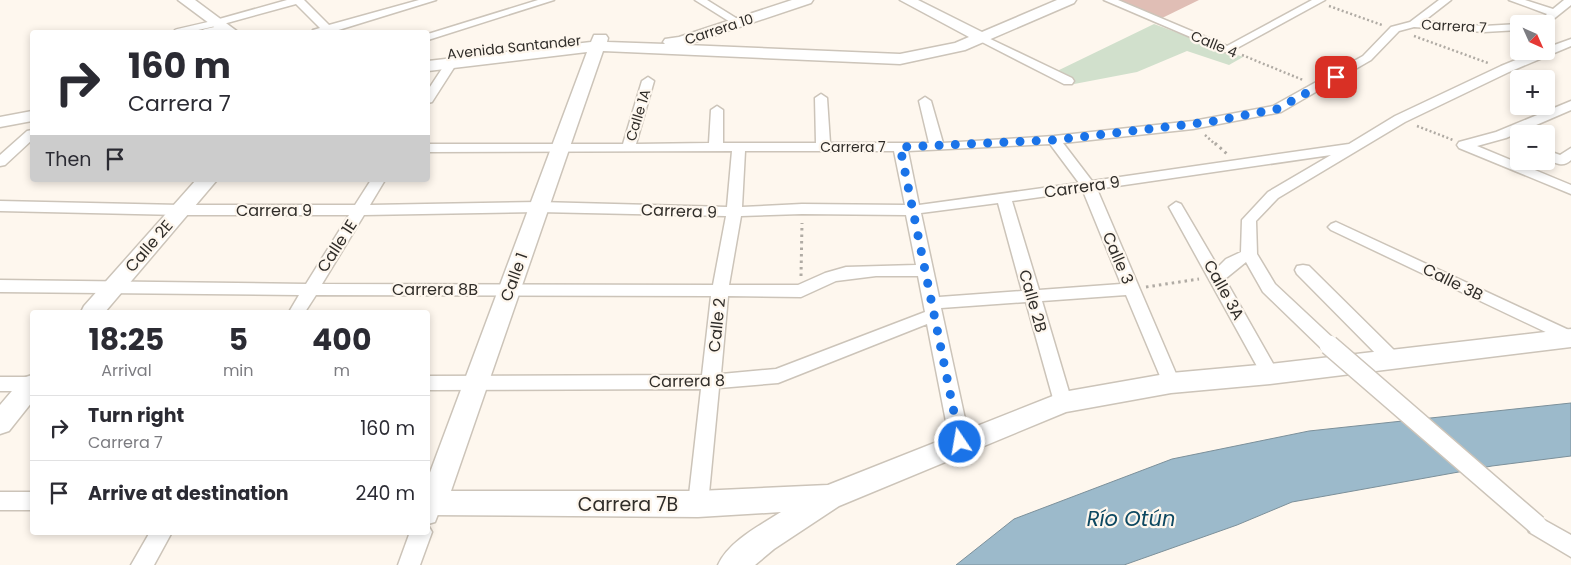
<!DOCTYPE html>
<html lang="en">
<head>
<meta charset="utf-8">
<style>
  :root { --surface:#fff; --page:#f7f7f7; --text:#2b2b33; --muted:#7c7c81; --line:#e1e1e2 }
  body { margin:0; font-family:Poppins,sans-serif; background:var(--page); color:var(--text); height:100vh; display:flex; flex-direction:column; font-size:19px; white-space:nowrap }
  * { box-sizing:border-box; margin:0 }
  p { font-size:16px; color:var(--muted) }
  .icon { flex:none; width:28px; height:28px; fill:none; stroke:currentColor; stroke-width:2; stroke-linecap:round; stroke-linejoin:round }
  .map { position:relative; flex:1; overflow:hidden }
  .sheet { position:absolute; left:30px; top:310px; width:400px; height:225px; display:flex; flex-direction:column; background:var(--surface); border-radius:5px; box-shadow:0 2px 8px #0003 }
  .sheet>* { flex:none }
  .banner { position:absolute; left:30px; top:30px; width:400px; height:152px; border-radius:5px; box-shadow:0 2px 8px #0003; background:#fff; color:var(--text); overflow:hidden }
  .needle { width:32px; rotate:135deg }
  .controls { position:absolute; left:1510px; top:15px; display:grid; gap:10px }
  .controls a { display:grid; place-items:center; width:45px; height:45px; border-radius:5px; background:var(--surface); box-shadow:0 2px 8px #0003; font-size:25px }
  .pin { position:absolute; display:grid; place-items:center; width:42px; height:42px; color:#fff; margin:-21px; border-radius:10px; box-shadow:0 2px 8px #0006 }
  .me { position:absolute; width:55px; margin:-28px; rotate:348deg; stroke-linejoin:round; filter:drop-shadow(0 0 4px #0008) }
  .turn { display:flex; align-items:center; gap:18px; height:105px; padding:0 15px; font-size:22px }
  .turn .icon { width:65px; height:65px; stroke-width:2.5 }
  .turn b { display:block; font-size:35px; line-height:42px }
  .then { display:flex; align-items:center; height:48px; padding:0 15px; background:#0003; gap:10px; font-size:19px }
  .eta { display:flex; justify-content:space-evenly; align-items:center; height:85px; text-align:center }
  .eta b { font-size:30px; font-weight:700; line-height:35px }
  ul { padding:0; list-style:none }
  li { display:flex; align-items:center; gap:15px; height:65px; padding:0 15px; border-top:1px solid var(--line) }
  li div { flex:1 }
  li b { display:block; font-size:19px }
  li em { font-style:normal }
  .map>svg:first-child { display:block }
  .green { fill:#d1e0cc }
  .water { fill:#9cbacb; stroke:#7c909a }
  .building { fill:#e0beb5 }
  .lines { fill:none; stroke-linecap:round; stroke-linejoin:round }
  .lane-casing { stroke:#ccc4b9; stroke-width:8 }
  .street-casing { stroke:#ccc4b9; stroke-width:3 }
  .secondary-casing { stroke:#ccc4b9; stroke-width:3 }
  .path-far1 { stroke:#b0aba4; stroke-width:2.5; stroke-dasharray:2 2.5; stroke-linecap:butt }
  .path { stroke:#b0aba4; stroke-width:3; stroke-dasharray:2.5 4; stroke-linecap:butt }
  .lane { stroke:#fff; stroke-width:5.5 }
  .street { fill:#fff; fill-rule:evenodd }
  .secondary { fill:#fff; fill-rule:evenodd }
  .street-bridge-casing { stroke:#ccc4b9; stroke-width:22; stroke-linecap:butt }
  .street-bridge { stroke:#fff; stroke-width:19 }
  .route { stroke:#1a73e8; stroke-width:9; stroke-dasharray:0 16.2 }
  .labels { text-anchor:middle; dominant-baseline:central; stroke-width:4.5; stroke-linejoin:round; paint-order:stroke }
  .far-street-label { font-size:14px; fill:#302d29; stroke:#fef7ee }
  .street-label { font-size:16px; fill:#302d29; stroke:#fef7ee }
  .near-street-label { font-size:19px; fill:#302d29; stroke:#fef7ee }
  .near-water-label { font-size:21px; font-style:italic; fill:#0d4861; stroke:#fef7ee }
</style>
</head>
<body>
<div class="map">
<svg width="1571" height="565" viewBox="0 0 1571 565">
  <rect width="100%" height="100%" fill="#fef7ee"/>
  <path class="green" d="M1154 24 1243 57 1229 65 1187 51 1137 72 1069 85 1055 72Z"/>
  <path class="water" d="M1571 403V456L1492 466 1292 502 1237 525 1124 565H956L1014 519 1172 459 1309 431Z"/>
  <path class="building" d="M1114 0H1199L1158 20Z"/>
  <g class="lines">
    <g class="lane-casing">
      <path id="lane" d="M177 32 216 23
        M205 32 223 28"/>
    </g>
    <g class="street-casing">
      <path id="street" d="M287 0H304L329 25 419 0H436L332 32H312L313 30 320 28 296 4 216 26 211 23 212 21Z
        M538 0H554L428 40V34Z
        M695 0H707L744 23 743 25H735Z
        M1104 0H1118L1227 46 1312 0H1325L1228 53Z
        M1439 0H1451L1424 21 1484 26 1519 24V30L1484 32 1414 27 1399 31 1371 60 1281 112 1193 129 1063 143 1092 181 1349 144 1395 116 1501 66 1538 51H1546V48L1571 39V46L1509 72 1405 122 1278 198 1256 221 1257 254 1275 284 1335 340 1338 345 1335 350 1329 351 1323 350 1263 292 1246 262 1225 279 1279 374 1276 379 1270 381 1264 379 1169 207 1176 202 1181 204 1218 267 1226 259 1241 252 1242 220 1268 192 1331 155 1097 189 1180 383 1177 388 1171 390 1165 388 1126 295 1042 301 1072 402 1070 407 1063 409 1056 407 1054 402 1026 302 941 308 970 442 967 448 960 450 953 448 950 442 927 324 778 383 719 388 708 504 705 510 698 513 691 510 688 504 701 389 428 390V376L702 375 711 296 316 295 305 312H289L299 295 0 292V280L306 284 349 215H180L0 211V201L180 205H355L371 180H385L370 205 539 202 727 207 732 151 428 152V144H623L642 81 648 77 654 81 636 144 709 143 711 110 717 106 723 110V143H816L815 98 821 94 827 98 830 143H929L919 101 925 97 931 101 943 143 1054 136 1193 121 1273 106 1363 56 1391 27 1410 22ZM1050 144 1079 183 919 205 908 151ZM745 151H894L905 205 802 204 742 207ZM1083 191 1121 284 1039 290 1012 201ZM998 203 1022 291 939 297 921 213ZM539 212 726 216 713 285 322 284 364 215ZM802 214 906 215 916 265 846 267 825 273 798 285H729L741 216ZM876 276H918L925 312 776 369 721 374 728 296 801 297 836 281Z
        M1509 0H1525L1553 9 1564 0H1571V5L1546 25 1536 24 1547 14Z
        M982 35 1072 78 1074 81 1072 84H1064L978 40 976 38Z
        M451 59 457 63 432 102 428 103V90L447 61Z
        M1571 101V110L1506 138 1477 146 1571 185V194L1459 148 1457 145 1459 142 1496 132Z
        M32 130V140L5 165 0 166V155L27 131Z
        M1571 148V160C1563 168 1556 163 1546 159V150L1560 155Z
        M1336 222 1571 331V344L1331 230 1328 227 1331 224Z
        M1303 265 1309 266 1398 354 1401 359 1398 364 1392 366 1386 364 1297 274 1295 270 1297 266Z
        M0 377H32V391H0Z
        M0 492H32V510H0Z
        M428 495 439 498 442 504 435 522 428 524Z
        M1537 516 1571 535V557L1529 532 1526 525 1529 518Z
        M428 525 432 532 420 565H398L410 532H428Z
        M150 532H172L154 565H131Z"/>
    </g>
    <g class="secondary-casing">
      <path id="secondary" d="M178 0H195L238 32H221Z
        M792 0H813L811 3 686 45 900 54 955 43 969 37 900 0H918L982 32 1057 0H1076L1074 3 965 50 900 64 603 51 451 491H698L828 485 1063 392 1171 373 1270 364 1571 329V347L1270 384 1171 393 1066 412 839 506 774 549 755 565H718C729 541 759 526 781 512L698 517 428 515V478L587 52 428 71V61L591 42 594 35H606L608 38 607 42 665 44 663 42 665 39 679 37Z
        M32 111V121L0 127V117Z
        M196 180H217L105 312H81L84 306Z
        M32 375V402L9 431 0 434V405L23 378Z"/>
    </g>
    <path class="path-far1" d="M1329 6 1382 25
      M1414 36 1488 63
      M1242 55 1303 80
      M1417 126 1453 140
      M1205 135 1216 145"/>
    <path class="path" d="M1215 143 1227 154
      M801 276 802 223
      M1146 287 1199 279"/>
    <use href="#lane" class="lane"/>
    <use href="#street" class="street"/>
    <use href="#secondary" class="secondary"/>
    <g class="street-bridge-casing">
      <path id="street-bridge" d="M1329 345 1537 525"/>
    </g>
    <use href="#street-bridge" class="street-bridge"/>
  </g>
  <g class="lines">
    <path class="route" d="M960 442 900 147 1054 140 1209 122 1277 109 1336 77"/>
  </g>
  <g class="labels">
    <g class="far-street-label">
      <text transform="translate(1454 26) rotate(3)">Carrera 7</text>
      <text transform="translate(719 29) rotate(-18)">Carrera 10</text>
      <text transform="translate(1214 44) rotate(22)">Calle 4</text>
      <text transform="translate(514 47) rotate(-6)">Avenida Santander</text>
      <text transform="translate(638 115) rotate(-73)">Calle 1A</text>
      <text x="853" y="147">Carrera 7</text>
    </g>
    <g class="street-label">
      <text transform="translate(1082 187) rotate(-8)">Carrera 9</text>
      <text x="274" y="210">Carrera 9</text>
      <text transform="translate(679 211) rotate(2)">Carrera 9</text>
      <text transform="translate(149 246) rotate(-49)">Calle 2E</text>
      <text transform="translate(337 246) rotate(-57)">Calle 1E</text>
      <text transform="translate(1118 258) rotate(67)">Calle 3</text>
      <text transform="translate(514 277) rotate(-70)">Calle 1</text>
      <text transform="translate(1453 282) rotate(26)">Calle 3B</text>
      <text x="435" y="289">Carrera 8B</text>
      <text transform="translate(1224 290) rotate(61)">Calle 3A</text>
      <text transform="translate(1033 301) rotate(74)">Calle 2B</text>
      <text transform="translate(717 325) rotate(-84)">Calle 2</text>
      <text transform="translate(687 381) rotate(-1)">Carrera 8</text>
    </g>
    <g class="near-street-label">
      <text x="628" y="504">Carrera 7B</text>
    </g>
    <g class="near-water-label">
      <text x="1131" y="518">Río Otún</text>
    </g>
  </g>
</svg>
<div class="controls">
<a><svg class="needle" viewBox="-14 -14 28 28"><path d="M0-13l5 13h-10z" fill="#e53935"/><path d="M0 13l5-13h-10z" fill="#7c7c81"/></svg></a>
<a>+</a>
<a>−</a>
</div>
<div class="pin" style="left:1336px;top:77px;background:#d93025"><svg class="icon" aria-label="arrive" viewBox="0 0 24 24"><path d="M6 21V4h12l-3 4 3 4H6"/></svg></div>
<svg class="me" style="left:960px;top:442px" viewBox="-20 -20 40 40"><circle r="17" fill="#1a73e8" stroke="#fff" stroke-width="3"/><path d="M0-11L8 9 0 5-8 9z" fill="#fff"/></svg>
<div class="banner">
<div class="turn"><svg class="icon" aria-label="right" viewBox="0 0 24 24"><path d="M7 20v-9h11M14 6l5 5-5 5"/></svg><div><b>160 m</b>Carrera 7</div></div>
<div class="then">Then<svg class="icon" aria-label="arrive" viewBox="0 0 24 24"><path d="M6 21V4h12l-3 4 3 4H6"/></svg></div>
</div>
<section class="sheet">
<div class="eta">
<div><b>18:25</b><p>Arrival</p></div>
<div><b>5</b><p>min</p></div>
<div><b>400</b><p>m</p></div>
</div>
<ul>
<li><svg class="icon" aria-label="right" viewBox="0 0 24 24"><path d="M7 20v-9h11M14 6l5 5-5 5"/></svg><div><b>Turn right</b><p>Carrera 7</p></div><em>160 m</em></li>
<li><svg class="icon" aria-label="arrive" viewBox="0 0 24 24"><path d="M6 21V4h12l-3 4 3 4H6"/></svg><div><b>Arrive at destination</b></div><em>240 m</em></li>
</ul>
</section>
</div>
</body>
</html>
